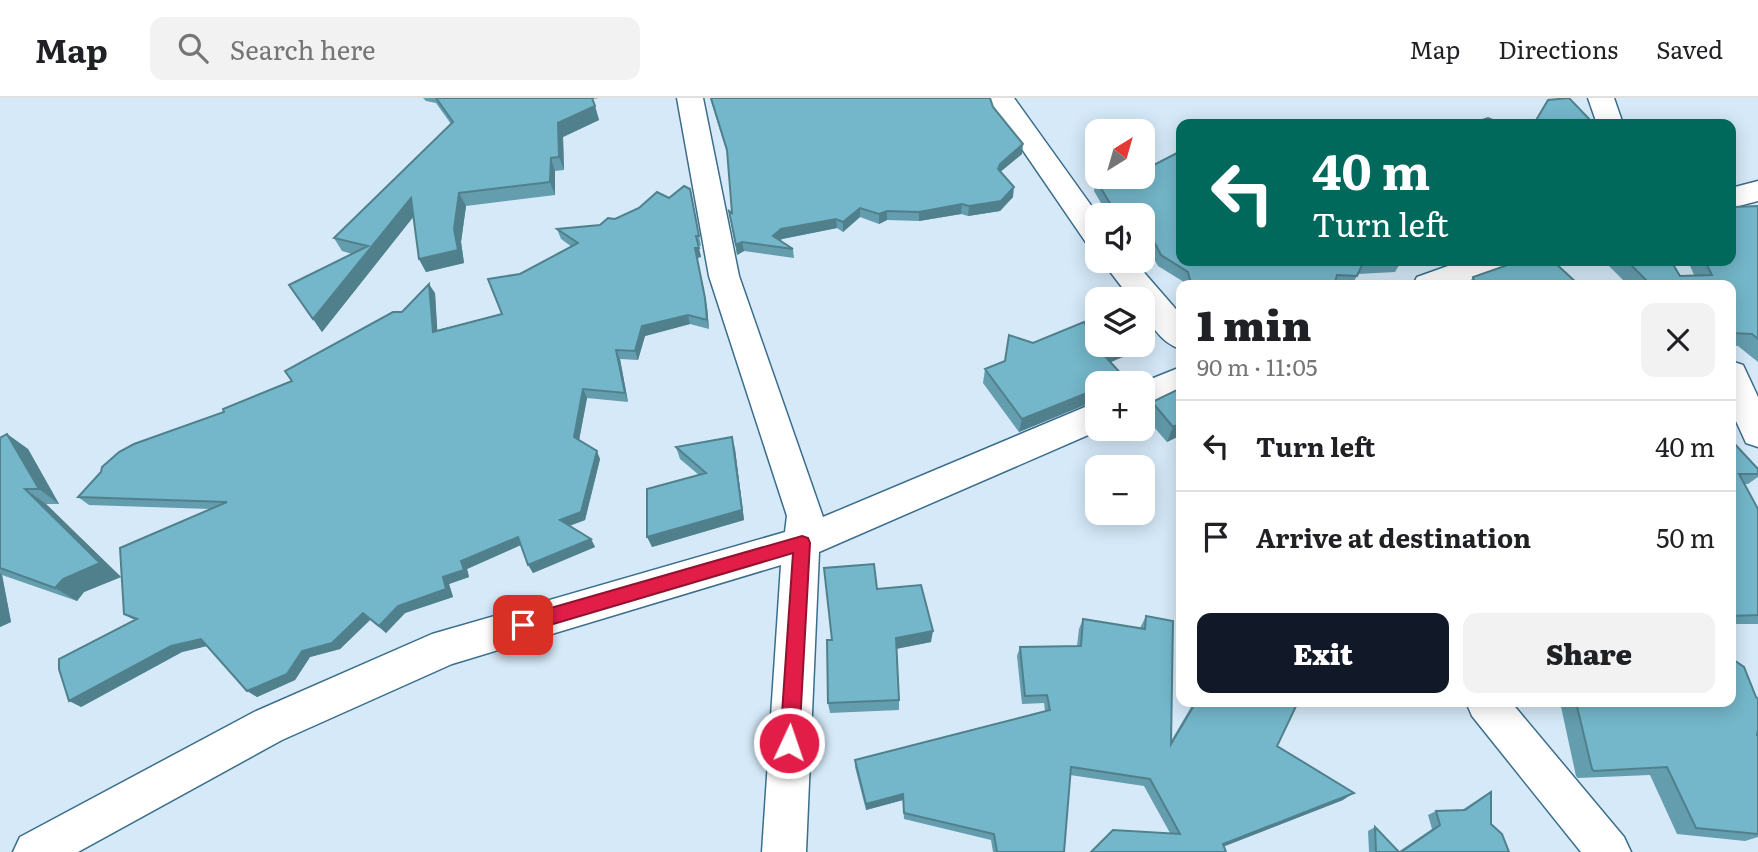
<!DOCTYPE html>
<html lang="en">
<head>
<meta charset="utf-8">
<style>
  :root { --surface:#fff; --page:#f2f2f2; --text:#202124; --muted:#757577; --line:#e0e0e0; --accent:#111827 }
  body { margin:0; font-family:Literata,serif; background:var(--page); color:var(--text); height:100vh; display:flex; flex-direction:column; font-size:26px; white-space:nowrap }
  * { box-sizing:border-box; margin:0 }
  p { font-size:23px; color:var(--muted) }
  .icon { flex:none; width:38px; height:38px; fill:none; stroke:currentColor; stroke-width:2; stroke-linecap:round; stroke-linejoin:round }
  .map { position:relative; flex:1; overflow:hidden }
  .sheet { position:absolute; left:1176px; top:182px; width:560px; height:427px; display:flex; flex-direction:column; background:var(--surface); border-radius:14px; box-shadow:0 4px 18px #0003 }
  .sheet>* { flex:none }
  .banner { position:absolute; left:1176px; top:21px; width:560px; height:147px; border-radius:14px; box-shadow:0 4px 18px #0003; background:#00695c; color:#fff; overflow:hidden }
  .needle { width:46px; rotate:37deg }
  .controls { position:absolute; left:1085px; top:21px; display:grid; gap:14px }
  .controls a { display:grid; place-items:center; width:70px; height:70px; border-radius:14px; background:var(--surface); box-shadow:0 4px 18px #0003; font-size:35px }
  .pin { position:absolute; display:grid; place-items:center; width:60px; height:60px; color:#fff; margin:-30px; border-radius:14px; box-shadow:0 4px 10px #0006 }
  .me { position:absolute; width:77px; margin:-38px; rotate:3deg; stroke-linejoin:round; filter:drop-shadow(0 0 5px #0008) }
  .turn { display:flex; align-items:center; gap:24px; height:147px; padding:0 21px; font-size:32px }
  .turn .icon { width:91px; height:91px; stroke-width:2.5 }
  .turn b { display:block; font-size:49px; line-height:60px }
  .round { display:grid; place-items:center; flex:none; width:74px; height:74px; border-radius:14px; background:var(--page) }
  .overview { display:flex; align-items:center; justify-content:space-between; height:119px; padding:0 21px }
  h1 { font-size:42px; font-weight:800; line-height:52px }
  .button { display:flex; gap:14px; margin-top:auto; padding:14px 21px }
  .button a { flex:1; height:80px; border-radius:14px; background:var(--accent); color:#fff; font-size:28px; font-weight:800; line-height:80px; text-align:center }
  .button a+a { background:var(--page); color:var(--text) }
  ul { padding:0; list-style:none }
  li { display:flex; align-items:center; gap:21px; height:91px; padding:0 21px; border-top:2px solid var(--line) }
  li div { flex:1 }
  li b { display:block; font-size:26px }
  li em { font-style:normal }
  header { display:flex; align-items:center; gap:42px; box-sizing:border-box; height:98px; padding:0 35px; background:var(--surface); border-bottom:2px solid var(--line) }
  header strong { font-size:33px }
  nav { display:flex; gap:38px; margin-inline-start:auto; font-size:24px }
  .search { width:490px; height:63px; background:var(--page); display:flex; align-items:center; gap:18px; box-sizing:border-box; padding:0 24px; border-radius:14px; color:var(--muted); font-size:26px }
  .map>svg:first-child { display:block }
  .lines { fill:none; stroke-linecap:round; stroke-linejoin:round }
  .minor-casing { stroke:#3b6d8c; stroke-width:3 }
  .minor { fill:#fff; fill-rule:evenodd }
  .wall { fill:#649dae }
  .shaded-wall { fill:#51808d }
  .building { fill:#74b7ca; stroke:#51808d; stroke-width:2 }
  .route { fill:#e11d48; stroke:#92132f; stroke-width:2 }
</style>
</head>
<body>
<header>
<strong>Map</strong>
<div class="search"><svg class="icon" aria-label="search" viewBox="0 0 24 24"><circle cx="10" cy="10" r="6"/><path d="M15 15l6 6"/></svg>Search here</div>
<nav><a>Map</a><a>Directions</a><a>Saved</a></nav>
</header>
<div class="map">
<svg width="1758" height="754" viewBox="0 0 1758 754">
  <rect width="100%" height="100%" fill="#d5e9f8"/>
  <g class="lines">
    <g class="minor-casing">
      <path id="minor" d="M677 0H703L739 178 823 419 1097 304V331H1102L819 454 806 754H762L781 467 452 566 282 642 78 754H13L20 739 254 614 432 536 785 434 787 418 709 178Z
        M987 0H1014L1098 117 1097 149 1087 146Z
        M1588 0H1614L1623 26H1597Z
        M1758 83V103L1731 110V90Z
        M1102 163H1134L1181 217V251C1162 246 1143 221 1143 201H1131Z
        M1462 163H1509L1505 171 1460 187H1413L1417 179Z
        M1731 263 1743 267 1758 299V349L1746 345 1731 312Z
        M1181 269V296L1143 312 1141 285Z
        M1466 604H1511L1624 739 1631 754H1581L1472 618Z"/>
    </g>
    <use href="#minor" class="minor"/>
  </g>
  <path class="wall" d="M423 0H599L593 1 599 22 563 39 564 72 555 73V97L466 108 461 144 464 165 426 174 419 161 413 119 322 234 313 221 352 156 342 153 334 140 451 26 436 5 426 3Z
    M710 0H990L993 9 1022 56 1000 74 1013 99 1000 113 968 118 961 116 919 123 887 122 879 126 860 119 843 134 837 130 782 141 780 142 793 151 794 160 744 153 737 157 729 113 732 115 728 58Z
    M1096 82 1401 164 1395 174 1358 176 1352 187H1185L1184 184 1158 168 1144 143 1143 142V117H1108L1094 93Z
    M690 91 701 148 698 147 701 159 697 160 707 209 709 231 690 226 645 238 638 262 620 261 628 304 587 300 579 342 600 361 585 422 570 428 591 441 595 449 533 475 521 447 467 471 469 479 449 486 453 499 405 515 386 535 370 522 340 551 310 559 295 582 257 599 207 548 182 554 81 609 134 522 124 516 210 411 89 407 78 399 224 314 292 283 402 214 435 195 437 232 502 216 520 176 572 149 561 141 557 131 600 127Z
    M1758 108V264L1738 248 1731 247V187H1628L1604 163H1671L1680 178 1694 177 1688 163H1731Z
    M1473 179 1579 187H1468Z
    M1087 228 1151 236 1146 249 1111 264 1125 280 1123 285H1097V302L1019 334 983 285 985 271 1005 263 1033 245Z
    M1181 290V337L1167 344 1146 320 1152 304Z
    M7 336 28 351 59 406H46L121 479 84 494 77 503 2 477 11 524 0 529V340Z
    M1731 342 1758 371V379L1748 386H1744L1758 411V526H1731Z
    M676 349 735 351 744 422 652 449 699 377 680 361Z
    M877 491 931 544 896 551 899 602V612L830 615 828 605 832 542Z
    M1146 518 1171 643 1194 604H1298L1277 648 1343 702 1224 748 1170 735 1144 688 1070 677 1064 754H993L991 742 904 721 903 702 866 712 855 669V662L1045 613 1044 605 1022 606 1017 558 1020 549 1077 548 1079 531 1083 521 1140 530Z
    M1560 604H1731L1757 637H1758V739L1745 743 1677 736 1650 677 1578 680 1576 678Z
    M1491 694V726L1509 754H1369L1368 733 1375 729 1398 754 1432 731 1428 717 1436 713 1462 712 1482 699Z"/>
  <path class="shaded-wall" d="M595 8 599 22 563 39 564 72 559 59 558 25Z
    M1023 46 1022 56 999 75 998 71 1000 66Z
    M551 60 555 73V97L550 84Z
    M1014 89 1013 99 1000 113 968 118 969 108Z
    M459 95 466 108 461 144 464 165 426 174 419 161 454 131Z
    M411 100 418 113 322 234 313 221Z
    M962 106 961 116 919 123V114Z
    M860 110V119L843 134V124Z
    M887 113V122L879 126V116Z
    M836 121 837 130 782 141 774 147 773 138 781 131Z
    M742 144 744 153 737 157 736 147Z
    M695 150H699L701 159 697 160Z
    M429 186 435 195 438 243 433 234Z
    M705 200 707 209 709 231 707 222Z
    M688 217 690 226 645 238 638 262 635 253 642 228Z
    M1151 236 1146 249 1099 269 1103 256 1124 247H1143V239Z
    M616 252 620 261 628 304 625 295Z
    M1125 280 1123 285H1112Z
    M583 291 587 300 578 348 574 339Z
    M1097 291V302L1019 334 1022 321Z
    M1181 325V337L1167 344 1173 329Z
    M7 336 28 351 59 406 39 391Z
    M732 339 735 351 744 422 652 449 647 439 742 412Z
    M597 353 600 361 585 422 565 429 560 422Z
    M25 391 46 406 121 479 84 494 77 503 55 490Z
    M518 439 523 446 467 471 469 479 449 486 453 499 405 515 386 535 379 528 398 508 443 479 461 463Z
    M591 441 595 449 533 475 528 467Z
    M0 475 2 477 11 524 0 529Z
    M363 515 370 522 340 551 310 559 295 582 257 599 247 593 302 553Z
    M933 533 931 544 895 551 896 540Z
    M201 541 211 547 182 554 81 609 69 603 171 548Z
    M1354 695 1343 702 1215 752 1223 746Z
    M903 696V702L866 712V706Z"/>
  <path class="building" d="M436 0H592L595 8 558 25 559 59 551 60 550 84 459 95 454 131 458 152 419 161 411 100 313 221 289 187 368 148 334 140 453 24Z
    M711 0H990L993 9 1023 46 1000 66 998 71 1014 89 1001 103 969 108 962 106 919 114 887 113 879 116 860 110 843 124 836 121 781 131 773 138 793 151 742 144 736 147 729 113 732 115 727 52Z
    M1569 0 1594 26H1471L1488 20 1495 23 1535 24 1548 2Z
    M1181 53V163L1401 164 1363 165 1357 178 1337 177 1335 184 1324 187H1197L1190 182 1188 174 1161 157 1148 132 1143 129V117H1123L1114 112 1096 82H1115L1118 79H1143V67L1150 69Z
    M684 88 690 91 699 138H696L699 150H695L705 200 707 222 688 217 642 228 635 253 616 252 625 295 583 291 574 339 597 353 581 414 560 422 591 441 528 467 518 439 461 463 464 472 443 479 446 491 398 508 379 528 363 515 332 545 302 553 287 576 247 593 201 541 171 548 69 603 59 571V561L137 521 124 516 120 450 227 404 78 399 101 374 102 369 119 354 134 346 224 314 223 311 292 283 285 273 393 214H402L429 186 433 234 502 216 488 181 520 176 578 145 557 131 600 127 608 120 615 121 639 110 657 94 669 100Z
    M1758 108V241L1752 236 1731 235V187H1651L1627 163H1671L1680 178 1712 177 1705 163H1731V111L1735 109Z
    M1519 163H1553L1579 187H1470L1475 185 1473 179Z
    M1097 223V247H1124L1103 256 1125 280 1112 285H1097V291L1022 321 985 271 1005 263 1009 237 1033 245 1084 224 1087 228Z
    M1143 227 1151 236 1143 239Z
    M1181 290V325L1173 329 1152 304Z
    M7 336 39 391H25L100 465 63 481 55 490 0 470V340Z
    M732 339 742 412 647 439V391L706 375 676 349Z
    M1731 342 1758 371V376H1739L1758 411V517L1731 518Z
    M874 466 877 491 921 487 933 533 896 540 899 602 828 605 827 542H832L824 470Z
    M1146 518 1173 523 1171 646 1196 604H1298L1277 648 1354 695 1223 746 1226 754H1091L1113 732 1180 736 1150 681 1071 669 1064 754H997L994 736 904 715 903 696 866 706 855 662 1050 612 1047 597 1025 598 1020 549 1081 548 1083 521 1145 531Z
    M1731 560 1744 569 1756 599 1758 601V632L1757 637H1758V736L1696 730 1667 669 1594 673 1592 671 1576 604H1731Z
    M1491 694V726L1502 736 1509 754H1401L1440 727 1436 713 1465 712Z
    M1375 729 1399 754H1376Z"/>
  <path class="route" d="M802 438 808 440 810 445 799 645 796 651 789 654 783 651 780 645 793 455 523 535 516 532 514 527 516 521 523 518Z"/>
</svg>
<div class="controls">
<a><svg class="needle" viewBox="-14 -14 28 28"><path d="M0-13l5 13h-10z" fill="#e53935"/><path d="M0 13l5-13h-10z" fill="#757577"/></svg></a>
<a><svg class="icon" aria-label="sound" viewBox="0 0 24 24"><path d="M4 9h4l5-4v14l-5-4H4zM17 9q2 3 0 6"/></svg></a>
<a><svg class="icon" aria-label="layers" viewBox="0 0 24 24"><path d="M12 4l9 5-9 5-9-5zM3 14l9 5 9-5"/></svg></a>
<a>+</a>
<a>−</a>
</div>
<div class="pin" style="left:523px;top:527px;background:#d93025"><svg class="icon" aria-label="arrive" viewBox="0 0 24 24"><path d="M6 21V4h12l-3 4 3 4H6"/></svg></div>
<svg class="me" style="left:789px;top:645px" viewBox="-20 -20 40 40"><circle r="17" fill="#e11d48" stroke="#fff" stroke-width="3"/><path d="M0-11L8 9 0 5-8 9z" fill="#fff"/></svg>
<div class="banner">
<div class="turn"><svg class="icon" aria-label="left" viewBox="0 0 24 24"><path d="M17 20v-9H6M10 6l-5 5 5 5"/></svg><div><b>40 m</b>Turn left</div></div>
</div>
<section class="sheet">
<div class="overview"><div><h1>1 min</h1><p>90 m · 11:05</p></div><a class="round"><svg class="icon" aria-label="close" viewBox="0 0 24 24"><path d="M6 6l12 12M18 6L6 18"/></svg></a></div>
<ul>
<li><svg class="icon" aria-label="left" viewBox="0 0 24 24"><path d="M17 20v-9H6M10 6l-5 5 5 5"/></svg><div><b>Turn left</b></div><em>40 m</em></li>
<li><svg class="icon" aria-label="arrive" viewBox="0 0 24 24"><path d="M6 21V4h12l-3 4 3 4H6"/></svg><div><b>Arrive at destination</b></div><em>50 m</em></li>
</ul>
<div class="button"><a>Exit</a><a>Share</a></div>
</section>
</div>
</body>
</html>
